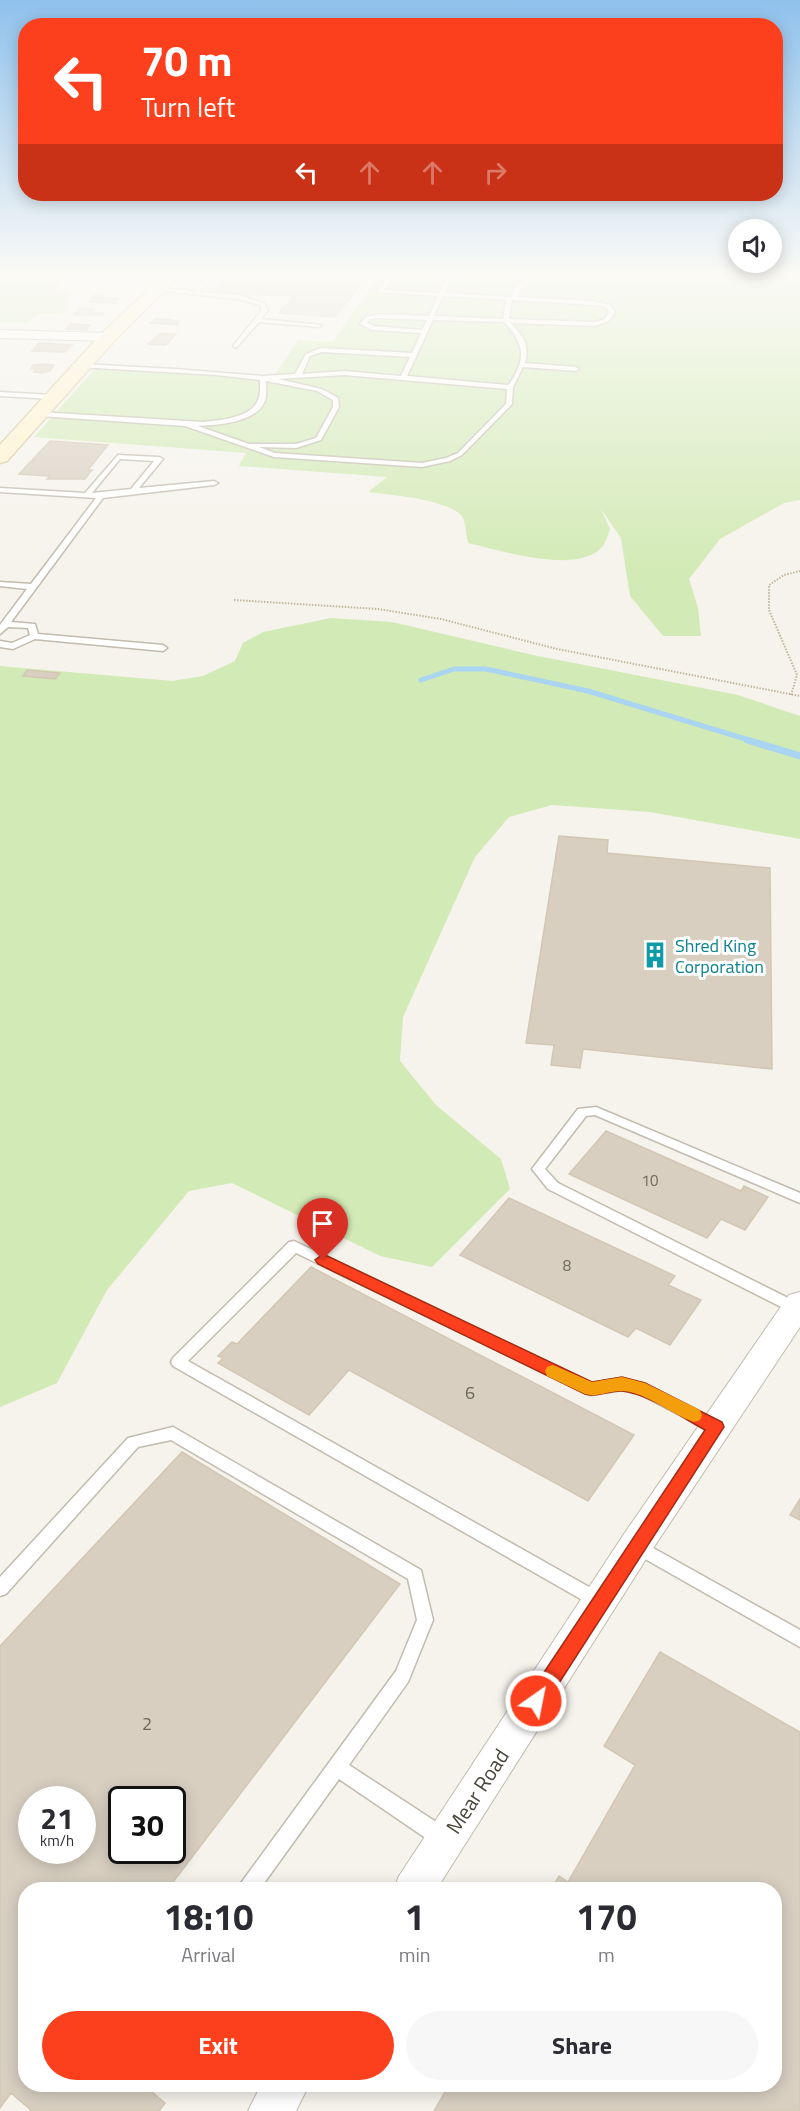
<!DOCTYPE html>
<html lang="en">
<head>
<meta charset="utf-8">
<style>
  :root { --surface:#fff; --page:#f7f7f7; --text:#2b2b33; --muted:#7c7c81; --accent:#fc3f1d }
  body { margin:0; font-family:"Titillium Web",sans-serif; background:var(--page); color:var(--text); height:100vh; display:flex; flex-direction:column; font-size:22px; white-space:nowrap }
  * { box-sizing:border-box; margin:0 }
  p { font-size:20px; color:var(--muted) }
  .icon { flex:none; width:33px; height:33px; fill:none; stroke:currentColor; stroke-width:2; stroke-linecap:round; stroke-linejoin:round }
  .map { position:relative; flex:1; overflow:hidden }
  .sheet { position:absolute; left:18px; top:1882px; width:764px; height:210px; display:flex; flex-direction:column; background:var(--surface); border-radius:24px; box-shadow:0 3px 15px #0003 }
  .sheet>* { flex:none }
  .top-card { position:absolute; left:18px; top:18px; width:765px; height:183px; border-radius:24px; box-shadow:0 3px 15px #0003; background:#fc3f1d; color:#fff; overflow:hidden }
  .buttons { position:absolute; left:728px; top:219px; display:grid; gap:12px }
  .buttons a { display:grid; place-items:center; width:54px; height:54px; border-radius:50%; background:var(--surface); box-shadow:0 3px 15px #0003; font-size:30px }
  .speed { position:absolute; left:18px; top:1786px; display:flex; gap:12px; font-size:30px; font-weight:700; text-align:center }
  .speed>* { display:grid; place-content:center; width:78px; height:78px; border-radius:50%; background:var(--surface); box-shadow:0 3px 15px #0003; line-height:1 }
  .speed small { font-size:15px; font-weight:400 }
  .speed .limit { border:3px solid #111; border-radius:9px; background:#fff; color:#111 }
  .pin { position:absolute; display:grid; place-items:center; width:51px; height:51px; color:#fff; margin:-62px -26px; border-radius:50% 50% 50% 0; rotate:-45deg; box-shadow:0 0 6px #0007 }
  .pin .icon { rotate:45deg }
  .me { position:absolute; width:66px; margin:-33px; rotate:33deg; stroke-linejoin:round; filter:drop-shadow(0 0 4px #0008) }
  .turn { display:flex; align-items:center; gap:21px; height:126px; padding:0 24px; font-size:27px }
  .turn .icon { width:78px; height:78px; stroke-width:2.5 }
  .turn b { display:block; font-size:42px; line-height:51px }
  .lanes { display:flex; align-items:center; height:57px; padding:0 24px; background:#0003; justify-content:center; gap:30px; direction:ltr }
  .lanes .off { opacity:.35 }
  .eta { display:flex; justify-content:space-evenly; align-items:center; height:102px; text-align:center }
  .eta b { font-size:36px; font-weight:700; line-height:42px }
  .action { display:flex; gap:12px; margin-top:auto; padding:12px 24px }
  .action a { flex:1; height:69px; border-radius:36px; background:var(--accent); color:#fff; font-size:24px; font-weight:700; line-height:69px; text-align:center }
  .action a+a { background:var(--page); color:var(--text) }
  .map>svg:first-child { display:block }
  .green { fill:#d2eab5 }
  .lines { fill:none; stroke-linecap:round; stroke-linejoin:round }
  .stream-far1 { stroke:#a9d4f2; stroke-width:5 }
  .stream { stroke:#a9d4f2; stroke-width:7 }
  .building { fill:#d8cfc1; stroke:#d3c7b4; stroke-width:1.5; fill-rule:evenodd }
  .lane-casing { stroke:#c2bbae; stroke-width:3 }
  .street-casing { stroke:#c2bbae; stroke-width:2 }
  .secondary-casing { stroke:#d6c79b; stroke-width:3 }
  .path { stroke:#c4b79f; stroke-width:2; stroke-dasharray:1.5 1.5; stroke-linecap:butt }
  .lane { fill:#fff; fill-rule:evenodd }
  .street { fill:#fff; fill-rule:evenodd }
  .secondary { fill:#fff3cd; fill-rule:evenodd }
  .route { fill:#fc3f1d; stroke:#a42913; stroke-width:1.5 }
  .slow { fill:#f59e0b }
  .labels { text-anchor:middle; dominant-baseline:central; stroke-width:6; stroke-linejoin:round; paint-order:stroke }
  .number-label { font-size:15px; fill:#6e675b }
  .culture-label { font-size:18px; fill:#0d838f; stroke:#fff; text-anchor:start }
  .near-number-label { font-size:18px; fill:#6e675b }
  .near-street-label { font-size:21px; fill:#4b4439; stroke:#fff }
</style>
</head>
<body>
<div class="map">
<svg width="800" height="2111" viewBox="0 0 800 2111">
  <rect width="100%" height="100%" fill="#f6f3ec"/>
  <path class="green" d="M0 277H70L54 290 71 292 62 314H38L28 323H0Z
    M378 277H800V500L784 503 720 539 689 579 698 608 701 636H663L630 596 621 538 601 509 610 529C608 535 606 542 603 546 578 576 500 550 468 543 466 536 466 527 464 520 456 499 388 495 368 492L387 477 239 466 246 453 34 437 99 364 274 376 298 340 332 342Z
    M331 618 392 622 533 655 738 695 800 716V839L650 812 552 805 509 817 475 857 403 1017 400 1061 436 1105 501 1159 510 1189 432 1267 380 1256 232 1183 189 1191 107 1290 57 1383 0 1407V666L172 681 203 676 235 661 243 643 263 632Z"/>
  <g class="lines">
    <path class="stream-far1" d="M421 680 454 669H486L588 691 752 741"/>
    <path class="stream" d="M747 740 800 756"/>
  </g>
  <path class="building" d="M228 277H366L335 317 279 313 294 296 212 293Z
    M94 295 101 296 99 298 119 299 115 303 88 302Z
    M81 308 95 309 91 312 103 313V315H74Z
    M155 319 173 320 179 322 177 325 151 323Z
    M70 324 90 325 86 330 66 329Z
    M161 333 176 334 166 345 148 344Z
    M39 343 72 345 65 352 32 351Z
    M33 365 43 364 54 365 50 371 41 373 34 372 36 369H31Z
    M50 441 108 445 88 470H92L85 479H47L50 476 19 474Z
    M27 670 60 673 55 679 23 676Z
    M559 836 608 840 607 853 770 868 772 1069 583 1049 580 1068 551 1065 554 1045 526 1043Z
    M606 1131 741 1191 744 1186 768 1197 745 1230 721 1219 707 1238 569 1174Z
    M509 1198 675 1276 668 1285 701 1300 670 1345 636 1328 628 1337 460 1255Z
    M311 1267 634 1435 588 1501 349 1370 309 1415 218 1363 223 1358 218 1356 232 1342 237 1344Z
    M182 1452 400 1584 167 1890H26V2085H144L165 2103 159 2111H32L11 2093 0 2108V1646ZM32 1800H82V1851H32ZM122 1800H172V1851H122Z
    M800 1499V1520L790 1515Z
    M660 1652 800 1732V2111H434L449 2085H774V1890H551L559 1876 568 1882 635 1765 604 1746Z"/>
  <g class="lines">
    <g class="lane-casing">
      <path id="lane" d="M207 277H213L199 292 238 295 264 303 268 310 261 319 322 325 319 327 259 322 236 348 233 346 262 310 260 305 238 299 154 290 157 288 193 291Z
        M388 277H394L383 290 439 293 447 277H451L445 293 512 297 515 288 526 279 519 277H532L533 279 520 290 517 297 592 301 610 305 615 312 609 321 594 326 511 323C523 336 530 345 525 363L576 367 579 369 576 371 523 367 513 387 512 404 462 455 450 461 422 467 274 457 185 426 39 416 36 414 39 412 204 422C221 420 251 418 258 400 261 394 260 386 260 380L216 375 79 367 78 366 81 364 175 369 262 376 295 374 306 354 321 348 412 353 421 333 373 330 360 324 366 317 380 314 429 316 438 296 377 292ZM443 296 506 300 503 319 434 316ZM512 300 592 305 606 307 609 312 605 319 594 322 509 319ZM380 318 427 320 422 330 374 326 367 323 370 319ZM433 320 504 322C524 344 527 357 510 383L508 385 407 376ZM322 352 410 357 401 376 344 371 302 374 310 356ZM344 375 507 389 506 404 458 453 446 458 422 463 275 453 259 447 296 448 321 440 339 407 338 398 322 389 278 379ZM266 381 317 391 333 400V407L316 438 296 444H249L198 426C218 425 256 423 265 401 267 395 266 387 266 381Z
        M0 392 53 395 56 397 53 399 0 396Z
        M118 455 159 457 163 459 139 488 214 481 218 483 214 485 103 498 11 622 35 624 38 634 163 645 167 648 163 651 35 639 13 649 0 647V641L12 643 30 635 28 628 8 627 0 634V625L27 589 0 586V582L31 584 96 498 0 492V488L85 493ZM120 459 154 461 131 489 92 493Z
        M596 1107 800 1193V1203L595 1115 586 1116 545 1169 558 1183 800 1304V1312H791L548 1189 532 1169 578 1109Z
        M294 1241 592 1383 622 1378 645 1384 720 1423 723 1427 720 1431 715 1433 641 1395 622 1390 591 1395 586 1393 296 1253 188 1361 605 1596 607 1601 605 1606 599 1608 593 1606 173 1366 171 1362 173 1358 289 1242Z
        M173 1427 421 1570 433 1620 408 1682 349 1765 450 1831 452 1838 450 1845 443 1847 436 1845 339 1779 259 1890H239L241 1883 396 1671 417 1620 408 1579 171 1440 138 1447 6 1594 0 1596V1577L128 1438Z
        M637 1539 800 1630V1647L631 1551 629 1546 631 1541Z"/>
    </g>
    <g class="street-casing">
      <path id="street" d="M0 330 108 333 114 337 108 341 0 338Z
        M800 1292V1327L648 1556 436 1890H393L399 1876 624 1534 789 1295Z
        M261 2085H309L296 2111H248Z"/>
    </g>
    <g class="secondary-casing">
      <path id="secondary" d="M162 277H178L114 341 7 461 0 463V445L102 333Z"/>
    </g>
    <path class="path" d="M234 600 378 609 441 619 557 649 800 696
      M791 695 797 675 769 610V585L784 575 800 571"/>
    <use href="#lane" class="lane"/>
    <use href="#street" class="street"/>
    <use href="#secondary" class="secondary"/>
  </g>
  <linearGradient id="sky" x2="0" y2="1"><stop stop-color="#8fc1ec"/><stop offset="0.48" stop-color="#fbfaf6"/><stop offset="1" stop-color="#fbfaf6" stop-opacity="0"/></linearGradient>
  <rect width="800" height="572" fill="url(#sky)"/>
  <path class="route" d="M323 1254 592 1382 622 1377 645 1383 722 1422 724 1427 543 1708 536 1711 529 1708 526 1701 529 1695 705 1430C683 1418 647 1393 622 1391 609 1390 597 1398 585 1394L318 1264 315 1260Z"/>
  <path class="slow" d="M553 1365 592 1382 622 1377 645 1383 700 1410 702 1415 700 1420 694 1422C670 1414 648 1393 623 1391 610 1390 597 1398 585 1394L547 1376 545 1371 547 1367Z"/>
  <defs>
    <g id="building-bare" transform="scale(2.07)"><path d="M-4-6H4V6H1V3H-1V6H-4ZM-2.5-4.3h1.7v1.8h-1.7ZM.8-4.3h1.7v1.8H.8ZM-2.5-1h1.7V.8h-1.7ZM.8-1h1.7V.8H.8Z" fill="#0f9aa8" stroke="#fff" stroke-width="2.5" paint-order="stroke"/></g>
  </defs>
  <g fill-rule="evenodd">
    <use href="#building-bare" x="655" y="955"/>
  </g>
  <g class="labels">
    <g class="number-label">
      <text x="650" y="1180">10</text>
      <text x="567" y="1265">8</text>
    </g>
    <g class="culture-label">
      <text x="675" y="945">Shred King<tspan x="675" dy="21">Corporation</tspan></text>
    </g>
    <g class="near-number-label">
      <text x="470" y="1392">6</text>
      <text x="147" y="1723">2</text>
    </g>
    <g class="near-street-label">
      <text transform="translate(477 1791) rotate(-57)">Mear Road</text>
    </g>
  </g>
</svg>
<div class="buttons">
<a><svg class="icon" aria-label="sound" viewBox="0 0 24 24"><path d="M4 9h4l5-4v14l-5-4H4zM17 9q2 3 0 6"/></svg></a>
</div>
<div class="speed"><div>21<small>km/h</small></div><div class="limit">30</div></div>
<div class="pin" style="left:323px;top:1260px;background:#d93025"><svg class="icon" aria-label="arrive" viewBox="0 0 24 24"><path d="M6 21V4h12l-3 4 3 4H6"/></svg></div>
<svg class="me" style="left:536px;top:1701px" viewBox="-20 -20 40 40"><circle r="17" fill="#fc3f1d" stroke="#fff" stroke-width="3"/><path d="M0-11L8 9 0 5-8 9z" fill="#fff"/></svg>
<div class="top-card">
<div class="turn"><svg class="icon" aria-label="left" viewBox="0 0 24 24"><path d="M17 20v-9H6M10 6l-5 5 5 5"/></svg><div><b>70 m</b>Turn left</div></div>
<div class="lanes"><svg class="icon" aria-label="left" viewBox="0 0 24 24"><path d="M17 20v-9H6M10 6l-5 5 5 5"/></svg><svg class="icon off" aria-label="ahead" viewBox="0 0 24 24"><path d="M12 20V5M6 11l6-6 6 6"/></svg><svg class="icon off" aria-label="ahead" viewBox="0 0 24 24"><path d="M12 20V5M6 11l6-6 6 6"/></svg><svg class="icon off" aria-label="right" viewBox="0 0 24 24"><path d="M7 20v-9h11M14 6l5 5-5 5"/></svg></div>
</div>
<section class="sheet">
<div class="eta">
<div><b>18:10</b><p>Arrival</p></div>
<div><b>1</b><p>min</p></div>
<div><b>170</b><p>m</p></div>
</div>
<div class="action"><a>Exit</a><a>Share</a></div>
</section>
</div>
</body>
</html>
